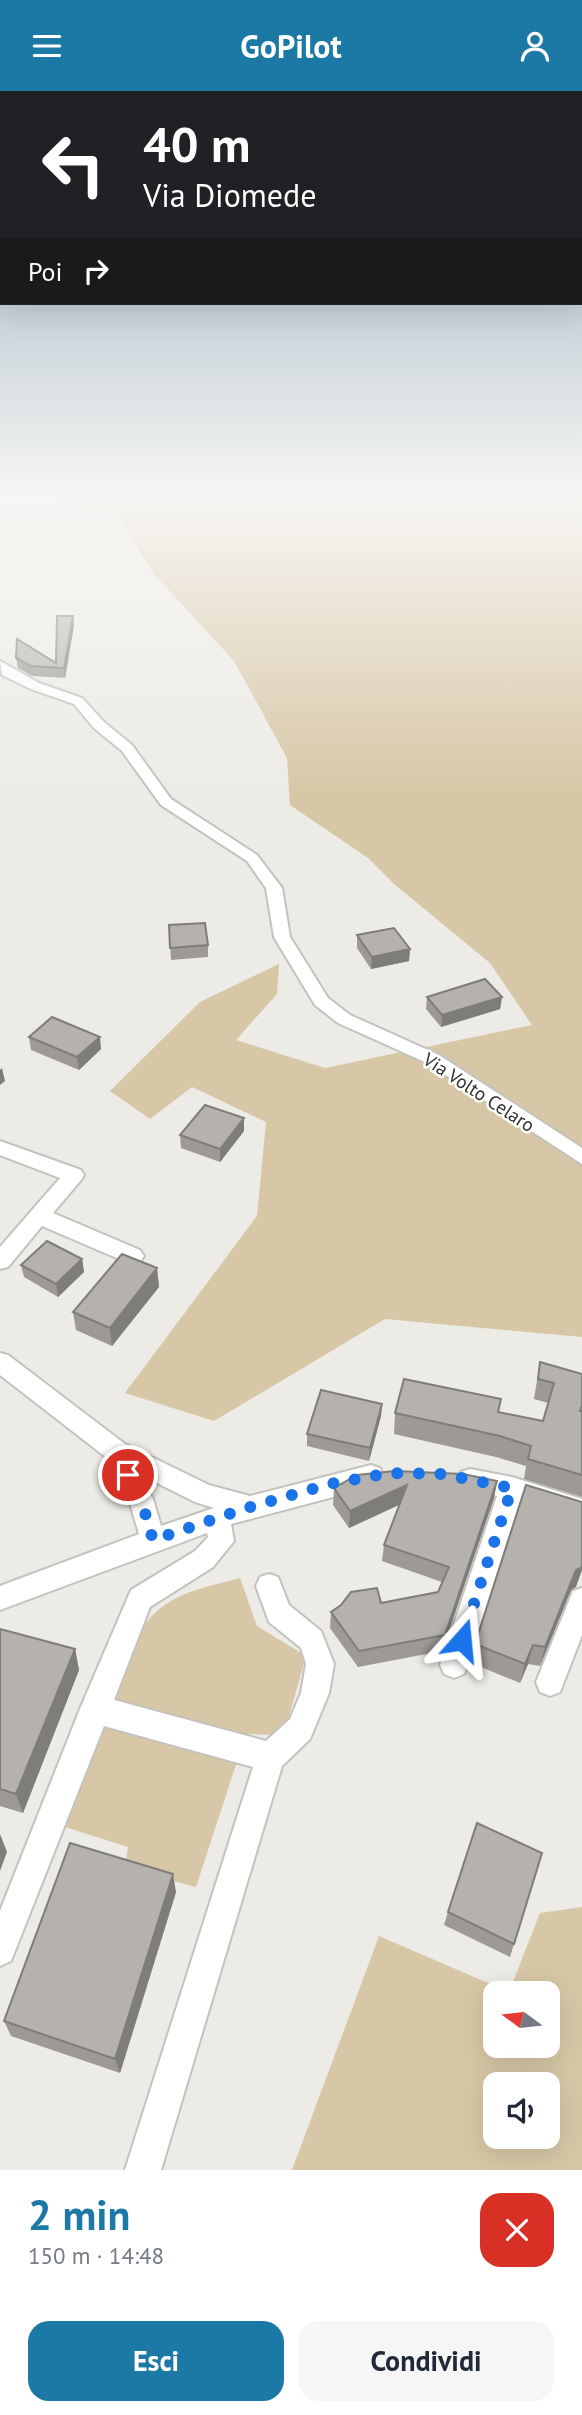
<!DOCTYPE html>
<html lang="it">
<head>
<meta charset="utf-8">
<style>
  :root { --surface:#fff; --page:#f6f6f7; --text:#1f2937; --muted:#747a83; --accent:#1c79a6 }
  body { margin:0; font-family:"PT Sans",sans-serif; background:var(--page); color:var(--text); height:100vh; display:flex; flex-direction:column; font-size:26px; white-space:nowrap }
  * { box-sizing:border-box; margin:0 }
  p { font-size:23px; color:var(--muted) }
  .icon { flex:none; width:38px; height:38px; fill:none; stroke:currentColor; stroke-width:2; stroke-linecap:round; stroke-linejoin:round }
  .map { position:relative; height:2079px; overflow:hidden }
  .panel { display:flex; flex-direction:column; background:var(--surface); flex:1 }
  .panel>* { flex:none }
  .guide { position:absolute; left:0px; top:0px; width:583px; height:214px; box-shadow:0 7px 28px #0002; background:#202124; color:#fff; overflow:hidden }
  .needle { width:46px; rotate:285deg }
  .fabs { position:absolute; left:483px; top:1890px; display:grid; gap:14px }
  .fabs a { display:grid; place-items:center; width:77px; height:77px; border-radius:14px; background:var(--surface); box-shadow:0 7px 28px #0002; font-size:35px }
  .pin { position:absolute; display:grid; place-items:center; width:60px; height:60px; color:#fff; margin:-30px; border:4px solid #fff; border-radius:50%; box-shadow:0 2px 7px #0007 }
  .me { position:absolute; width:77px; margin:-38px; rotate:18deg; stroke-linejoin:round; filter:drop-shadow(0 0 5px #0008) }
  .turn { display:flex; align-items:center; gap:24px; height:147px; padding:0 28px; font-size:32px }
  .turn .icon { width:91px; height:91px; stroke-width:2.5 }
  .turn b { display:block; font-size:49px; line-height:60px }
  .then { display:flex; align-items:center; height:66px; padding:0 28px; background:#0003; gap:14px; font-size:26px }
  .round { display:grid; place-items:center; flex:none; width:74px; height:74px; border-radius:21px; background:var(--page) }
  .head { display:flex; align-items:center; justify-content:space-between; height:119px; padding:0 28px }
  h1 { font-size:42px; font-weight:600; line-height:52px; color:var(--accent) }
  .action { display:flex; gap:14px; margin-top:auto; padding:14px 28px }
  .action a { flex:1; height:80px; border-radius:21px; background:var(--accent); color:#fff; font-size:28px; font-weight:600; line-height:80px; text-align:center }
  .action a+a { background:var(--page); color:var(--text) }
  header { display:flex; justify-content:space-between; align-items:center; height:91px; padding:0 28px; background:var(--accent); color:#fff; font-size:32px; font-weight:600 }
  .map>svg:first-child { display:block }
  .green { fill:#d7c7a6; fill-rule:evenodd }
  .lines { fill:none; stroke-linecap:round; stroke-linejoin:round }
  .minor-casing { stroke:#c4c2bd; stroke-width:4 }
  .minor { fill:#fff; fill-rule:evenodd }
  .wall { fill:#9c9996 }
  .shaded-wall { fill:#7f7d7a }
  .building { fill:#b5b2ae; stroke:#7f7d7a; stroke-width:2 }
  .route { stroke:#1a73e8; stroke-width:12; stroke-dasharray:0 21.6 }
  .labels { text-anchor:middle; dominant-baseline:central; stroke-width:5; stroke-linejoin:round; paint-order:stroke }
  .street-label { font-size:19px; fill:#31302e; stroke:#fff }
</style>
</head>
<body>
<header><svg class="icon" aria-label="menu" viewBox="0 0 24 24"><path d="M4 6h16M4 12h16M4 18h16"/></svg>GoPilot<svg class="icon" aria-label="person" viewBox="0 0 24 24"><circle cx="12" cy="8" r="4"/><path d="M4 21q1-7 8-7t8 7"/></svg></header>
<div class="map">
<svg width="582" height="2079" viewBox="0 0 582 2079">
  <rect width="100%" height="100%" fill="#edebe6"/>
  <path class="green" d="M42 410H582V1246L385 1228 214 1330 125 1302 257 1125 266 1031 192 996 150 1028 110 1000 200 911 279 873 277 903 236 949 325 977 532 934 490 872 394 793 368 767 290 714 287 667 234 570 153 482 115 421Z
    M240 1487 257 1535 306 1565 288 1629 274 1644 246 1643 196 1796 125 1777 128 1756 65 1736C82 1688 122 1550 156 1521 179 1500 211 1495 240 1487Z
    M582 1816V2079H292L379 1845 509 1901 540 1822ZM495 1902H548V1955H495ZM495 1993H548V2046H495Z"/>
  <g class="lines">
    <g class="minor-casing">
      <path id="minor" d="M0 570 39 592 82 607 104 631 132 654 171 708 257 764 282 797 290 846 328 907 350 924 439 964 582 1057V1073L427 972 338 932 315 914 274 846 266 797 247 770 161 714 122 660 94 637 74 613 31 598 2 584Z
        M0 1050 81 1079 84 1084 81 1089 53 1122 140 1159 144 1165 140 1171 133 1173 126 1171 42 1135 8 1176 0 1178V1156L60 1087 0 1064Z
        M0 1262 8 1264 125 1353 209 1394 250 1405 371 1374 380 1377 383 1385 380 1393 371 1396 231 1433 234 1450 213 1476 150 1516 114 1609 266 1650 290 1628 301 1602 306 1573 301 1557 269 1531 256 1495 260 1486 269 1483 278 1486 289 1514 321 1540 334 1573 329 1602 310 1648 282 1675 161 2079H125L253 1676 104 1635 11 1870 0 1875V1820L80 1618 131 1499 195 1460 208 1446 207 1442 0 1519V1495L139 1443 129 1409 107 1367 0 1284ZM141 1384 195 1411 214 1417 161 1435 153 1408Z
        M470 1378 512 1386 582 1408V1430L520 1410 468 1574 464 1583 454 1587 444 1583 440 1574 497 1405 461 1397 458 1389 461 1381Z
        M582 1497V1544L560 1601 550 1605 540 1601 536 1591 573 1500Z"/>
    </g>
    <use href="#minor" class="minor"/>
  </g>
  <path class="wall" d="M73 525 74 534 65 587 32 585 18 577 16 567 56 572Z
    M169 834 208 854V866L171 869Z
    M357 844 410 858 409 870 371 878 357 857Z
    M427 906H502L500 918 441 936 426 918Z
    M29 946 101 958 79 979 31 959Z
    M244 1040 220 1071 181 1057 180 1044Z
    M82 1168 84 1181 58 1206 24 1186 21 1174Z
    M157 1177 159 1196 112 1255 76 1239 73 1221Z
    M540 1271 582 1283V1406L524 1388 526 1375 496 1366 394 1343 395 1322 543 1330 548 1312 534 1308Z
    M382 1313 381 1325 369 1370 307 1355V1343Z
    M497 1390 494 1407 442 1560 358 1576 330 1537 331 1521 438 1501 442 1491 382 1470 384 1454 399 1414 349 1437 333 1414 334 1397Z
    M582 1411 576 1496 571 1499 540 1575 528 1573 520 1592 471 1572 475 1553Z
    M0 1538 75 1558 79 1579 23 1722 0 1715Z
    M176 1801 120 1982 11 1945 4 1930Z
    M448 1821 514 1853 510 1866 444 1834Z"/>
  <path class="shaded-wall" d="M73 525 74 534 65 587 64 577Z
    M410 858 409 870 371 878 372 866Z
    M502 906 500 918 441 936 442 924Z
    M100 946 101 958 79 979 77 966Z
    M2 977 5 990 0 994V979Z
    M244 1027V1040L220 1071V1058Z
    M82 1168 84 1181 58 1206 56 1193Z
    M157 1177 159 1196 112 1255 110 1237Z
    M382 1313 381 1325 369 1370 370 1357Z
    M497 1390 494 1407 442 1560 445 1544Z
    M407 1394 405 1411 349 1437 350 1420Z
    M582 1475V1479L576 1496 571 1499 540 1575 545 1556 576 1479Z
    M533 1554 528 1573 520 1592 525 1573Z
    M75 1558 79 1579 23 1722 16 1703Z
    M0 1743 7 1761 0 1780Z
    M173 1783 176 1801 120 1982 115 1968Z"/>
  <path class="building" d="M57 525H73L64 577 31 575 16 567 17 548 56 572Z
    M205 832 208 854 170 857 169 834Z
    M394 837 410 858 372 866 357 844Z
    M485 888 502 906 442 924 427 906Z
    M52 926 100 946 77 966 29 946Z
    M205 1014 244 1027 220 1058 180 1044Z
    M47 1150 82 1168 56 1193 21 1174Z
    M122 1163 157 1177 110 1237 73 1221Z
    M540 1271 582 1283V1314L580 1320H582V1384L528 1368 531 1355 500 1345 395 1322 404 1288 501 1308 498 1321 543 1330 554 1292 538 1288Z
    M321 1299 382 1313 370 1357 307 1343Z
    M395 1380 463 1383 497 1390 445 1544 359 1560 331 1521 341 1514 351 1501 377 1497 381 1512 438 1501 449 1476 384 1454 407 1394 350 1420 334 1397 357 1384Z
    M526 1394 582 1411V1475L581 1477 576 1479 545 1556 533 1554 525 1573 475 1553Z
    M0 1538 75 1558 16 1703 0 1698Z
    M477 1732 542 1762 514 1853 448 1821Z
    M70 1752 173 1783 115 1968 4 1930Z"/>
  <linearGradient id="sky" x2="0" y2="1"><stop stop-color="#90a9b8"/><stop offset="0.58" stop-color="#f7f6f4"/><stop offset="1" stop-color="#f7f6f4" stop-opacity="0"/></linearGradient>
  <rect width="582" height="701" fill="url(#sky)"/>
  <g class="lines">
    <path class="route" d="M128 1384 141 1408 153 1449 250 1416 330 1393 389 1382 442 1383 512 1397 462 1549"/>
  </g>
  <g class="labels">
    <g class="street-label">
      <text transform="translate(479 1001) rotate(33)">Via Volto Celaro</text>
    </g>
  </g>
</svg>
<div class="fabs">
<a><svg class="needle" viewBox="-14 -14 28 28"><path d="M0-13l5 13h-10z" fill="#e53935"/><path d="M0 13l5-13h-10z" fill="#747a83"/></svg></a>
<a><svg class="icon" aria-label="sound" viewBox="0 0 24 24"><path d="M4 9h4l5-4v14l-5-4H4zM17 9q2 3 0 6"/></svg></a>
</div>
<div class="pin" style="left:128px;top:1384px;background:#d93025"><svg class="icon" aria-label="arrive" viewBox="0 0 24 24"><path d="M6 21V4h12l-3 4 3 4H6"/></svg></div>
<svg class="me" style="left:462px;top:1549px" viewBox="-20 -20 40 40"><path d="M0-17L14 15 0 8-14 15z" fill="#1a73e8" stroke="#fff" stroke-width="4"/></svg>
<div class="guide">
<div class="turn"><svg class="icon" aria-label="left" viewBox="0 0 24 24"><path d="M17 20v-9H6M10 6l-5 5 5 5"/></svg><div><b>40 m</b>Via Diomede</div></div>
<div class="then">Poi<svg class="icon" aria-label="right" viewBox="0 0 24 24"><path d="M7 20v-9h11M14 6l5 5-5 5"/></svg></div>
</div>
</div>
<section class="panel">
<div class="head"><div><h1>2 min</h1><p>150 m · 14:48</p></div><a class="round" style="background:#d93025;color:#fff"><svg class="icon" aria-label="close" viewBox="0 0 24 24"><path d="M6 6l12 12M18 6L6 18"/></svg></a></div>
<div class="action"><a>Esci</a><a>Condividi</a></div>
</section>
</body>
</html>
